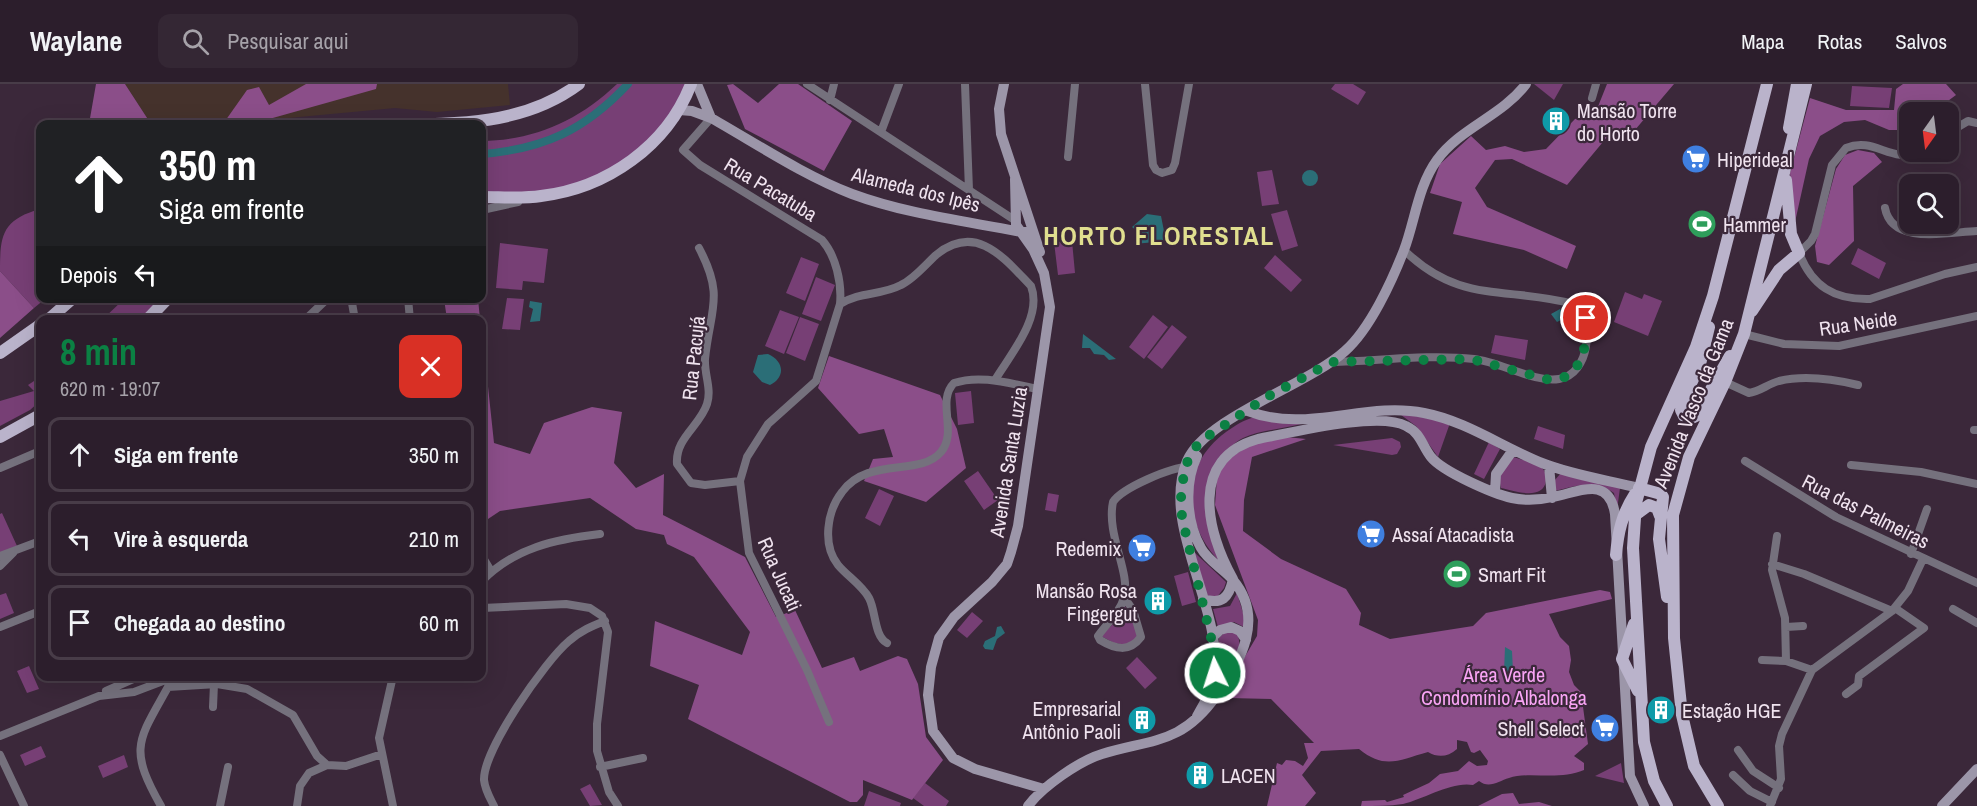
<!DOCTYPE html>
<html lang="pt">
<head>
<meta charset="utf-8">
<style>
  :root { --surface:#2c1e2c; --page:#342734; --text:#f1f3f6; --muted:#a6a2a9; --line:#483c48; --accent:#0b8043 }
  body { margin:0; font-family:"Archivo Narrow",sans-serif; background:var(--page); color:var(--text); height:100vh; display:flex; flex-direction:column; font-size:22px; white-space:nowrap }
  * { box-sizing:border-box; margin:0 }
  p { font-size:20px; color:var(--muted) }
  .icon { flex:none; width:33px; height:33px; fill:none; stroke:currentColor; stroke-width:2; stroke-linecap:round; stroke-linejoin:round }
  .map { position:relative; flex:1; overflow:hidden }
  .side { position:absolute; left:36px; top:231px; width:450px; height:366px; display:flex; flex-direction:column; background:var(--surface); border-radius:12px; box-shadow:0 6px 24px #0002,0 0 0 2px var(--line) }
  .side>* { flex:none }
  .guide { position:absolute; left:36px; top:36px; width:450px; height:183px; border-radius:12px; box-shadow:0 6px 24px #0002,0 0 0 2px var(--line); background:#202124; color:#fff; overflow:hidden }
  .needle { width:39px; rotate:194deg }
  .tools { position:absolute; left:1899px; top:18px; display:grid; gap:12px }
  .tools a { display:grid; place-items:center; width:60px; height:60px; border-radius:12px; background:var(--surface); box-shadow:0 6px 24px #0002,0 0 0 2px var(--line); font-size:30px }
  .pin { position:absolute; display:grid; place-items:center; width:51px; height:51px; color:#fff; margin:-26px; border:3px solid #fff; border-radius:50%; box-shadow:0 2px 6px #0007 }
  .me { position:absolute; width:66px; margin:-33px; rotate:356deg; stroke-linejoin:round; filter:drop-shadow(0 0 4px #0008) }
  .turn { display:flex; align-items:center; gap:21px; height:126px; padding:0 24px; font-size:27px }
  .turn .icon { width:78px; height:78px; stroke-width:2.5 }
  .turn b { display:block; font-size:42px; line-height:51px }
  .then { display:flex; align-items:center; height:57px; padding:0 24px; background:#0003; gap:12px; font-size:22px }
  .round { display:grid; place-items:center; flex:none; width:63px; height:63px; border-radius:12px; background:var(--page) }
  .headline { display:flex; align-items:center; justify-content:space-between; height:102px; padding:0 24px }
  h1 { font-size:36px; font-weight:700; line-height:45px; color:var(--accent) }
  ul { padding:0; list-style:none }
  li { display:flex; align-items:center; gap:18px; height:75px; margin:0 12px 9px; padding:0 12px; border:3px solid var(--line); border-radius:12px }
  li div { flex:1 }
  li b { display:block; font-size:22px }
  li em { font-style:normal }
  header { display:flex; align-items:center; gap:36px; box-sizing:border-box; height:84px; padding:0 30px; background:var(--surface); border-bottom:2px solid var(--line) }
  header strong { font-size:28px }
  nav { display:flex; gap:33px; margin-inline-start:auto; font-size:21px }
  .search { width:420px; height:54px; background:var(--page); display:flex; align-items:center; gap:15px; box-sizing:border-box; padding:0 21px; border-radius:12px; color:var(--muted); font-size:22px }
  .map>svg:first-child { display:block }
  .medical { fill:#45322c }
  .green { fill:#773f75 }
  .forest { fill:#8b4e89 }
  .water { fill:#2b6e77 }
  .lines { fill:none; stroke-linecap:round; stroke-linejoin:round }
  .canal { stroke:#2b6e77; stroke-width:8 }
  .street { stroke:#75717d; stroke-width:8 }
  .secondary { stroke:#9c96a9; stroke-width:10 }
  .primary { stroke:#bab3cb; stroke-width:12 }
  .route { stroke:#0b8043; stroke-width:10; stroke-dasharray:0 18 }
  .labels { text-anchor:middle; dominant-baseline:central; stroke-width:4.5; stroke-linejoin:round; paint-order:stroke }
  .poi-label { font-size:20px; fill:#f0e3ef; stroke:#3b283a; text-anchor:start }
  .street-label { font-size:20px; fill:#f0e3ef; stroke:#3b283a }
  .park-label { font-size:20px; fill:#faa5f6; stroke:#3b283a }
  .district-label { font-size:26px; font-weight:bold; letter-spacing:1.5px; fill:#e0de8f; stroke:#3b283a }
</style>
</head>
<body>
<header>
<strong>Waylane</strong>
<div class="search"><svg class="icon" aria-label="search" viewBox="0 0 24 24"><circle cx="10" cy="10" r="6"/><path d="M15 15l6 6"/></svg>Pesquisar aqui</div>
<nav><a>Mapa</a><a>Rotas</a><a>Salvos</a></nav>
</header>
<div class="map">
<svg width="1977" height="722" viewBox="0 0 1977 722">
  <rect width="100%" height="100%" fill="#3b283a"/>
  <path class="medical" d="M125 0H508L510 21 437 28 395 24 224 40H151Z"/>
  <path class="green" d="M617 0H685L675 28 654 55 603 95 533 116 482 110V57C535 56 578 37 617 0Z
    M1335 0H1353L1366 8 1358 21 1331 5Z
    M1534 0H1563L1554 16Z
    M1852 2 1892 4 1889 24 1850 22Z
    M1272 86 1279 120 1262 122 1257 88Z
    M40 125V214L45 215 34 224 0 187C0 151 2 136 40 125Z
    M1287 126 1298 162 1282 167 1271 130Z
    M1072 157 1075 189 1058 191 1054 158Z
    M500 159 548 165 544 199 523 197 522 206 496 204Z
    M1858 164 1886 179 1879 195 1851 180Z
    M1275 171 1302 196 1291 208 1264 184Z
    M801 173 819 180 805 217 786 209Z
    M816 193 835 201 821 237 802 230Z
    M1625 208 1642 215 1644 210 1662 217 1648 252 1614 238Z
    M507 214 524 215 520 246 502 245Z
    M124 215H160L140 235 102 236Z
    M780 226 799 233 784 270 765 262Z
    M1153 231 1168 243 1144 275 1129 263Z
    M800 233 819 240 805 277 786 269Z
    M1172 241 1187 253 1162 285 1147 273Z
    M1495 251 1528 256 1525 276 1491 269Z
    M40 293V317L30 326 0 342V317L34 307 28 301Z
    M971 307 974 339 958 341 955 309Z
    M1397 328 1450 339 1438 373 1416 342Z
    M1255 333 1279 339 1301 340C1283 345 1260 346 1243 354 1233 359 1227 367 1220 375 1193 407 1212 445 1222 480 1182 441 1179 382 1226 348 1236 341 1243 336 1255 333Z
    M1538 342 1565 351 1563 365 1534 355Z
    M1392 354 1400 358 1401 363 1397 370 1392 371 1333 361Z
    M1489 358 1500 365 1484 395 1474 390Z
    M1510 372C1519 375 1534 378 1542 384 1545 387 1547 392 1546 397 1543 417 1514 407 1501 404L1499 395Z
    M978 387 998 416 984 426 964 397Z
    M1561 389 1620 404 1617 426 1614 409C1594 394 1573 403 1550 408L1554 397Z
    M879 405 894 412 880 442 865 434Z
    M1048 409 1059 411 1056 428 1045 426Z
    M2 429 17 462 0 469V430Z
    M1194 468 1226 498 1224 504 1217 513 1207 512Z
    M1188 488 1196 518 1182 522 1174 492Z
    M6 509 14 529 0 535V511Z
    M1237 509 1248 545 1234 538 1218 543 1213 525 1230 522Z
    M1124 520 1139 552 1127 561 1114 559 1101 552 1114 539Z
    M972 528 983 537 967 554 957 546Z
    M1231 547 1238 550 1240 563 1218 602 1219 554 1224 549Z
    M1137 573 1157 594 1145 605 1126 584Z
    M29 582 39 605 27 609 17 587Z
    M41 662 46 673 25 682 20 671Z
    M124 671 128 683 103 694 98 682Z
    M1621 679 1624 699 1595 692Z
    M925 699 949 717 946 722H924L913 714Z
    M590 700 602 721 590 722 580 705Z
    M869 707 901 719 900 722H864Z"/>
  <path class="forest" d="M96 0H125L151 40H89Z
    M306 0H377L376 5 251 40H223L247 6 259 3 269 21Z
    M733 0 758 19 779 0H798L852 37 824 87 745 45 727 1Z
    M1607 0H1674L1629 53 1613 46 1567 101 1512 75 1495 76 1475 104 1487 123 1576 162 1567 185 1524 166 1453 150 1462 118 1430 109 1440 80 1471 52 1486 66 1505 62 1524 68 1546 65 1575 35 1595 30Z
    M1903 0H1946L1956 11 1933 28H1910L1909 46H1889L1865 36 1844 38 1820 52 1809 75 1795 138 1790 89 1810 14 1846 26H1894L1896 5Z
    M1858 66 1874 69 1882 78 1853 102 1854 157 1829 181 1817 178 1815 162 1836 85 1845 71Z
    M0 187 34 224 0 254Z
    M444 215H478L480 235H447Z
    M482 246 494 359 530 370 544 339 592 323 622 328 614 379 636 404 664 390 663 431 745 473 776 533 795 526 822 584 854 573 860 587 898 572 907 575 918 600 926 653 943 676 912 716 863 696V711L857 718H850L688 635 699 601 650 582 655 537 742 571 750 548 694 473 667 460 664 451 636 445 590 414 500 427 482 439Z
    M829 272 940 311 957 345 966 384 926 418 864 397 873 375 893 373 884 345 859 350 818 304Z
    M1286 353 1306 355 1252 373 1244 416 1243 447 1281 475 1346 505 1361 529 1359 541 1390 555 1473 542 1486 529 1600 506 1610 508 1612 515 1549 530 1560 553 1569 562 1571 576 1569 588 1574 601 1581 608 1588 660 1574 672 1584 679V686C1559 697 1529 687 1509 694 1499 697 1489 705 1479 697L1473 701C1452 697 1424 715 1403 720 1389 722 1375 722 1361 722L1362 717 1385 716 1387 718 1404 713 1403 711 1429 699 1440 690 1458 687 1469 677 1477 682 1487 681 1488 677 1480 666 1474 669 1471 668 1467 658 1457 656V665C1448 673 1438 674 1428 668 1399 676 1385 686 1359 665L1321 667 1302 691 1316 709 1305 722H1267L1277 679 1282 681 1286 676 1295 677 1303 682 1308 674 1304 659H1314L1271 615 1229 614 1219 617 1257 552 1258 536 1215 421 1217 393 1228 375 1252 360Z
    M1513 709 1519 720 1539 718 1552 722H1478L1502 710Z"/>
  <path class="water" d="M1302 94a8 8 0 1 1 16 0a8 8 0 1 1-16 0Z
    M1147 130 1161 132 1166 157 1134 160 1137 147 1132 143Z
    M530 217 542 219 540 237 530 238 533 225 529 223Z
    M1560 225 1563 229 1567 227 1573 238 1567 242 1563 235 1557 238 1551 230Z
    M1083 250 1116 275 1109 276 1104 271 1094 270 1090 264H1082Z
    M768 270C784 277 786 293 770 301L762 298 753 288 758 271Z
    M1001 542 1005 549 997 555 993 566 985 565 983 562 985 557 995 552 997 543Z
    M1505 563 1512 567 1513 588 1510 592 1504 588Z"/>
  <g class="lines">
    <path class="canal" d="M482 70C544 65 585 46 628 0"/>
    <path class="street" d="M807 0 1016 137
      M965 0 969 106
      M1145 0 1153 81 1156 86 1162 89 1172 86 1175 79 1189 0
      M1592 14 1596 0
      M830 16 834 0
      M711 34 683 66 700 81 822 156C836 172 842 199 840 220
      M881 48 899 0
      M1948 49 1968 37 1977 39
      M1921 68C1890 80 1875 52 1846 64L1832 81 1815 150 1811 157 1799 169C1812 202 1834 216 1870 215L1945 190 1977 183
      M1068 73 1075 0
      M1885 124C1892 162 1949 148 1977 147
      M482 126 518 118
      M482 143 483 152
      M699 164C725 213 710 225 705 275 704 290 712 305 707 320 700 342 675 354 677 380L691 399 705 401 740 397
      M348 214 352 219 355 236
      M408 214 410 236
      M1581 226 1603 231
      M305 236 328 214
      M1744 250 1784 260 1839 262 1977 232
      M1332 278C1378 277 1428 270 1474 275 1501 278 1534 299 1559 295 1590 290 1595 238 1574 220 1507 202 1460 221 1404 166
      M1725 298 1749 309C1759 308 1768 300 1779 297 1804 291 1833 295 1858 301
      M1974 346H1977
      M1745 377 1836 433 1977 499
      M1851 381 1921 388 1977 400
      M0 384 40 367
      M1777 452 1772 486 1785 534 1786 577
      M1911 470 1927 425
      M0 472 40 457
      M482 472 491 487
      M1772 480 1804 490 1892 527
      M0 482 13 469
      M482 497C514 464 556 455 600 450
      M1124 513 1133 526 1141 553C1129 569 1115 565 1100 556L1098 552C1107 539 1119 530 1124 514 1131 488 1106 451 1113 418 1122 404 1171 383 1188 383
      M482 524 566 520 590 524 602 532 608 548 597 640V667L609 708 618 722
      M1953 525 1977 539
      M0 543 40 527
      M1786 543 1803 542
      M887 559C874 552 876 527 869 514 862 501 847 492 838 481 822 461 827 427 842 408 868 372 920 393 941 368 958 348 936 317 954 299 981 290 1011 300 1038 305
      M1762 576 1786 577 1812 586
      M393 592 379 654 393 722
      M168 603 217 600 247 605 293 631 317 672 327 681
      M106 607 140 592
      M1846 610 1858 601 1859 592 1924 544 1895 524
      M213 623 214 600
      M829 638 807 586 749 469 740 397 747 373 768 340 816 297 840 220C861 207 880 212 901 201 914 195 925 181 936 171 976 138 1004 174 1031 202 1043 233 1010 271 995 296
      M0 652 99 612 134 608 163 597
      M1738 666 1753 687 1779 704
      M0 671 24 722
      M600 683 643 674
      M1733 691 1750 707 1772 718
      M161 722C128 664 138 657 168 603
      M220 722 228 683
      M297 722 300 702 309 689 327 681 346 682 382 670
      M494 722C490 714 485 706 484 696 483 666 545 577 569 557 580 547 592 542 605 537
      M1770 722 1781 695 1779 662 1782 650 1812 586 1892 527 1908 507 1923 475"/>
    <path class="secondary" d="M697 0 711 34
      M1004 0 999 25 1001 50 1040 168
      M679 26 692 27 711 34C757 60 803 91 852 110 906 130 965 137 1021 148H1028L1032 144
      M1015 95 1016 141 1033 165 1044 189 1050 223 1018 442 1011 468 1007 480 992 498 954 533 939 554 931 583 928 611 933 647 953 674 975 685 1044 705
      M1248 327C1306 350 1365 317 1424 329 1466 337 1502 363 1542 379 1572 391 1607 396 1639 404
      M1549 382 1552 414
      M1495 408 1496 390 1513 366
      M1233 495C1206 447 1189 374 1258 355 1290 349 1379 327 1406 342 1421 349 1422 362 1431 373 1443 388 1494 410 1512 414 1526 417 1540 416 1553 413 1579 408 1609 391 1615 430L1630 692 1644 722
      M1203 515C1222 521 1229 514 1233 495
      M1212 554 1220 546 1231 543 1240 547 1246 556
      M1197 632C1205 619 1212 606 1214 591 1224 525 1160 442 1187 377 1206 333 1308 301 1345 267 1370 245 1392 197 1404 166 1415 137 1418 102 1437 76 1460 44 1502 32 1526 0
      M1028 722C1042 703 1079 677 1102 670 1152 655 1182 660 1216 612 1241 578 1265 534 1233 496 1224 485 1208 477 1201 464 1186 438 1184 399 1197 372
      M1942 722 1977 685"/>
    <path class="primary" d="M358 40C434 39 515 48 579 0
      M1789 44 1797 0
      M482 113C501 113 522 115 541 112 607 104 667 62 691 0
      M1752 227 1779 186 1799 169 1791 150 1786 96
      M48 236 73 214
      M147 236 168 214
      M1709 243 1700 280 1682 319 1681 326 1684 332 1690 335 1696 332 1730 272
      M0 269 40 241
      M0 353 40 331
      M1639 404 1661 410 1663 413 1659 455 1667 513
      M1634 432 1649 421 1657 424 1660 432
      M1616 471C1618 448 1622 430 1635 410
      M1634 540 1622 575 1638 607
      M1667 722 1654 697 1644 658 1633 464 1636 419 1651 363 1696 263 1713 212 1767 0
      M1718 722 1694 682 1682 631 1674 554 1673 431 1689 373 1725 298 1744 250 1806 0"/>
  </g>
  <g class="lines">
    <path class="route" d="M1215 589V570L1182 434 1181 411 1185 382 1199 358 1267 313 1332 278 1471 275 1550 296 1563 294 1574 287 1582 274 1587 252 1586 234"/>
  </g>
  <defs>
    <g id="building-disc" transform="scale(1.5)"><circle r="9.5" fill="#0f9aa8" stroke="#3b283a"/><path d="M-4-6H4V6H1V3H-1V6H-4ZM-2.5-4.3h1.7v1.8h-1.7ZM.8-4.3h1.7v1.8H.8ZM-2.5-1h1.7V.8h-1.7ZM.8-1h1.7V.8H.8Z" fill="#fff"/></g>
    <g id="supermarket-disc" transform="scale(1.5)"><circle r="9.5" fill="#3f7fe0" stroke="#3b283a"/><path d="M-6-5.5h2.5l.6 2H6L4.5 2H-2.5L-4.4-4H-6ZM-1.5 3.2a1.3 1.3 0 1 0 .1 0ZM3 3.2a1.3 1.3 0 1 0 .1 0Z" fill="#fff"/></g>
    <g id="stadium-disc" transform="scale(1.5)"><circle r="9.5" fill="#2e9e5b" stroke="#3b283a"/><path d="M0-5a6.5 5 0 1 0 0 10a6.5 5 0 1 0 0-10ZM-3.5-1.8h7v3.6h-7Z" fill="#fff"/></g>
  </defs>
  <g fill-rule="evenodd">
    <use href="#building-disc" x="1556" y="37"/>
    <use href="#supermarket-disc" x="1696" y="75"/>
    <use href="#stadium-disc" x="1702" y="140"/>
    <use href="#supermarket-disc" x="1371" y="450"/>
    <use href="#supermarket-disc" x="1142" y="464"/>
    <use href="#stadium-disc" x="1457" y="490"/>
    <use href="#building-disc" x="1158" y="517"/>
    <use href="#building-disc" x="1661" y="626"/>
    <use href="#building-disc" x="1142" y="636"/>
    <use href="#supermarket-disc" x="1605" y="644"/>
    <use href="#building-disc" x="1200" y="691"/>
  </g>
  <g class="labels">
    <g class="poi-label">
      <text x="1577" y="26">Mansão Torre<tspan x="1577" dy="23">do Horto</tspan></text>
      <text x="1717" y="75">Hiperideal</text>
      <text x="1723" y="140">Hammer</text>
      <text x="1392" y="450">Assaí Atacadista</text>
      <text x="1121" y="464" text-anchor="end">Redemix</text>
      <text x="1478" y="490">Smart Fit</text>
      <text x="1137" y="506" text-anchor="end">Mansão Rosa<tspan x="1137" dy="23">Fingergut</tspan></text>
      <text x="1121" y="624" text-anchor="end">Empresarial<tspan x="1121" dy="23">Antônio Paoli</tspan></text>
      <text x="1682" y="626">Estação HGE</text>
      <text x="1584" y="644" text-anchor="end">Shell Select</text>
      <text x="1221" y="691">LACEN</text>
    </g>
    <g class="street-label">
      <text transform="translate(771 105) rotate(31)">Rua Pacatuba</text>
      <text transform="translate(916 105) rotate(14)">Alameda dos Ipês</text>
      <text transform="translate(1858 239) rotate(-8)">Rua Neide</text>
      <text transform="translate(693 274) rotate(-84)">Rua Pacujá</text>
      <text transform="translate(1693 319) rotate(-68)">Avenida Vasco da Gama</text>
      <text transform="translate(1008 378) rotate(-81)">Avenida Santa Luzia</text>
      <text transform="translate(1866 427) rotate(27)">Rua das Palmeiras</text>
      <text transform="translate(780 490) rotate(66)">Rua Jucati</text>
    </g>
    <g class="park-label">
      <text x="1504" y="590">Área Verde<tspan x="1504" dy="23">Condomínio Albalonga</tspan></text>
    </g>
    <g class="district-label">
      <text x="1159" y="151">HORTO FLORESTAL</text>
    </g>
  </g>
</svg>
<div class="tools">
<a><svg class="needle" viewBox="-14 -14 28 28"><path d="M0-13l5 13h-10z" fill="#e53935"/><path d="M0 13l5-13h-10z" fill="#a6a2a9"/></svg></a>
<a><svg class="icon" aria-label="search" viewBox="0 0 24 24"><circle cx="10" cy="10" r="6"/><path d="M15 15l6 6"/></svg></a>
</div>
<div class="pin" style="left:1586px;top:234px;background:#d93025"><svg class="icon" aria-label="arrive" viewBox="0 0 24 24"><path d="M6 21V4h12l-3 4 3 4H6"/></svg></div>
<svg class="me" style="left:1215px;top:589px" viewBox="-20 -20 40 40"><circle r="17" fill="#0b8043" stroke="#fff" stroke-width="3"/><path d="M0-11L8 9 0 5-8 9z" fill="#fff"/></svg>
<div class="guide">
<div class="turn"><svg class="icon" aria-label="ahead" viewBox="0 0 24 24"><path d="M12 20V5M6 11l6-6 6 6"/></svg><div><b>350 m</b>Siga em frente</div></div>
<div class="then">Depois<svg class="icon" aria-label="left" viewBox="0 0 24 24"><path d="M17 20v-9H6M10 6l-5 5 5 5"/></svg></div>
</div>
<section class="side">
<div class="headline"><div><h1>8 min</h1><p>620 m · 19:07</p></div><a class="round" style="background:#d93025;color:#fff"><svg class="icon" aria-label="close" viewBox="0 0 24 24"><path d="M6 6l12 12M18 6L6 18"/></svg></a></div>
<ul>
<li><svg class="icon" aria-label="ahead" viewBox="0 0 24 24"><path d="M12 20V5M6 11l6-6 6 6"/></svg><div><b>Siga em frente</b></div><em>350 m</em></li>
<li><svg class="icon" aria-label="left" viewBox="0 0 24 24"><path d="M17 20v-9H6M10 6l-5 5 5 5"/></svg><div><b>Vire à esquerda</b></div><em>210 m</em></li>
<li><svg class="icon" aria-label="arrive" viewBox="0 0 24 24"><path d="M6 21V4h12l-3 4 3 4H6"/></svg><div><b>Chegada ao destino</b></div><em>60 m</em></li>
</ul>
</section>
</div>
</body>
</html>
